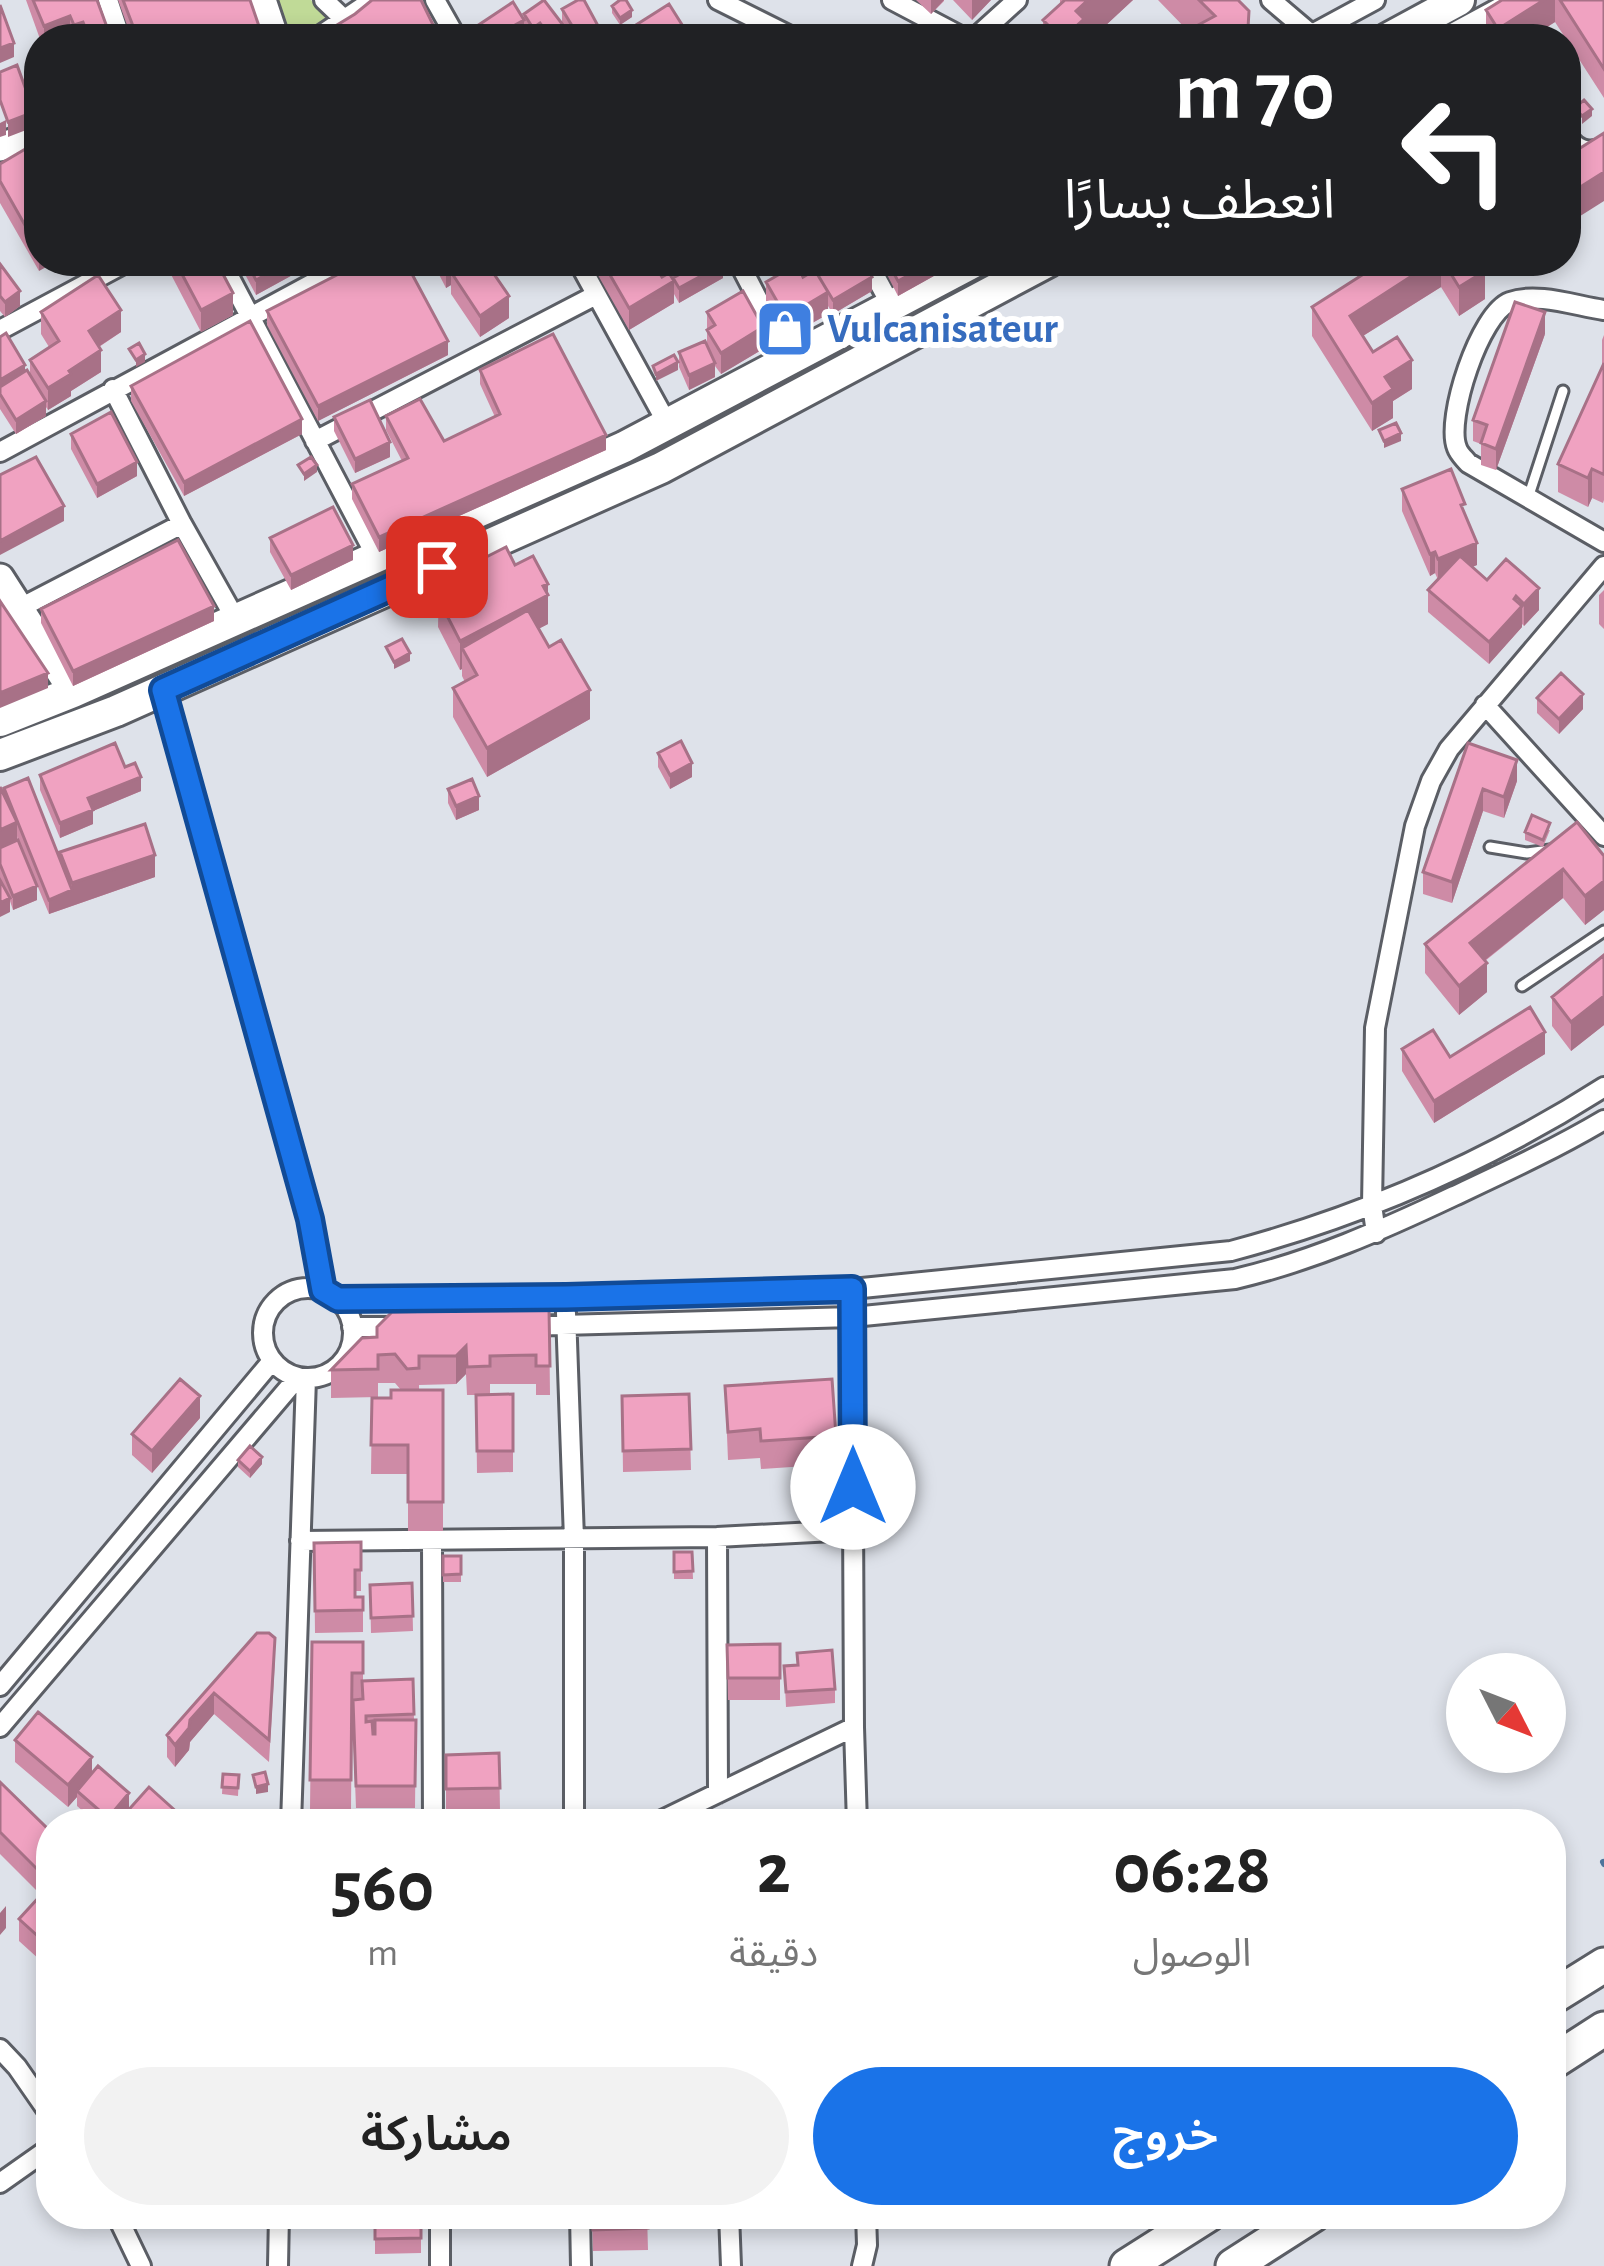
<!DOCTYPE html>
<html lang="ar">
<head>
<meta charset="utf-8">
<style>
  :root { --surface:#fff; --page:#f2f2f2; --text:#222; --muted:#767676; --accent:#1a73e8 }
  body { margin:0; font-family:"Alegreya Sans","Noto Sans Arabic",sans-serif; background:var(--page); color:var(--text); direction:rtl; height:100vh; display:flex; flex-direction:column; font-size:45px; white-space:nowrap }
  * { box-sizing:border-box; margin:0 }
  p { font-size:39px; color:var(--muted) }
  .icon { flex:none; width:66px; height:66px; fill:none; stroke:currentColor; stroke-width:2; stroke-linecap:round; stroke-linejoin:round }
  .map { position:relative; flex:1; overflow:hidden; direction:ltr }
  .drawer { position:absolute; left:36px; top:1809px; width:1530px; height:420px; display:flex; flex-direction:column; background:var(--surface); border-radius:48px; box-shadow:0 6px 18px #0003; direction:rtl }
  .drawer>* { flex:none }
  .guide { position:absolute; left:24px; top:24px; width:1557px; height:252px; border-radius:48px; box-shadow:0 6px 18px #0003; direction:rtl; background:#202124; color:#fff; overflow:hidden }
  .needle { width:78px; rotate:132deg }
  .buttons { position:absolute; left:1446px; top:1653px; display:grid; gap:24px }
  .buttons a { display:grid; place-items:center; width:120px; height:120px; border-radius:50%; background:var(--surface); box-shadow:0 6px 18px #0003; font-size:60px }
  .pin { position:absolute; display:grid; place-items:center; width:102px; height:102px; color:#fff; margin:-51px; border-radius:24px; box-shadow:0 6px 18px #0006 }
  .me { position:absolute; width:132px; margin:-66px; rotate:0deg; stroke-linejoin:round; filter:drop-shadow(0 0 9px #0008) }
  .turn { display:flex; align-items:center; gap:42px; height:252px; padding:0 48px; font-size:54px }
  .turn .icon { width:156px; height:156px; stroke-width:2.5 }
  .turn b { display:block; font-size:84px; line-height:102px }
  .eta { display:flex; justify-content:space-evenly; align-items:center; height:204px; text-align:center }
  .eta b { font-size:72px; font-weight:600; line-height:84px }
  .button { display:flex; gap:24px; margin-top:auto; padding:24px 48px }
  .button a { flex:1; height:138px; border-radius:72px; background:var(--accent); color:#fff; font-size:48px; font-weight:600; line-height:138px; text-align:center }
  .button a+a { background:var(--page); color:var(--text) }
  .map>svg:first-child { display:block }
  .green { fill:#c0da97 }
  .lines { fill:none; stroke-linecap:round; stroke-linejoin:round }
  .stream { stroke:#4d749b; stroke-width:6 }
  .lane-casing { stroke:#5b5e65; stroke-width:15 }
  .street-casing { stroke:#5b5e65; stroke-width:24 }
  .secondary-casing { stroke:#5b5e65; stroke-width:33 }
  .primary-casing { stroke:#5b5e65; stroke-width:36 }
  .highway-casing { stroke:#5b5e65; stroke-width:39 }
  .lane { stroke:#fff; stroke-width:9 }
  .street { stroke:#fff; stroke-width:18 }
  .secondary { stroke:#fff; stroke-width:27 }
  .primary { stroke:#fff; stroke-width:30 }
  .highway { stroke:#fff; stroke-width:33 }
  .wall { fill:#ce8ba6 }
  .shaded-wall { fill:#a87187 }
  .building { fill:#f0a2c1; stroke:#a87187; stroke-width:3 }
  .route-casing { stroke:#114b97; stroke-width:30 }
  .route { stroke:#1a73e8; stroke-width:21 }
  .labels { text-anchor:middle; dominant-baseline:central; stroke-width:12; stroke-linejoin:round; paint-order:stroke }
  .shop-label { font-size:42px; font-weight:bold; fill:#366cbe; stroke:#fff; text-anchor:start }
</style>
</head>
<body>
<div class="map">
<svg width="1604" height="2266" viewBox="0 0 1604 2266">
  <rect width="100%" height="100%" fill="#dee2ea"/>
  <path class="green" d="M268 0H311L330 18 299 39H282Z"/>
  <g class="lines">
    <path class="stream" d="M1603 1862 1604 1864"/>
    <g class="lane-casing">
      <path id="lane" d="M1528 498 1563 391
        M1490 847 1527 853 1550 850
        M1522 986 1604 931"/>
    </g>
    <g class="street-casing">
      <path id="street" d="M108 0 121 39
        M324 0 345 20
        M435 0 457 39
        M718 0 796 39
        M892 0 966 39
        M1271 0 1311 34
        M315 39 373 0
        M974 39 1017 0
        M1303 39 1375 0
        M1566 132C1574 149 1587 155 1604 147
        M221 261 377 558
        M578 261 668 425
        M738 261 790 361
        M867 261 892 307
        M1604 310C1576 306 1537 292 1510 302 1480 313 1445 419 1457 448 1459 454 1464 458 1468 463L1604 542
        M0 330 129 261
        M113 389 182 524 236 620
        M315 441 596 295
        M0 452 354 261
        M20 608 182 524
        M163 690 305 1200 323 1290
        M1485 705 1604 836
        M1376 1233 1372 1205 1375 1028 1415 826 1431 781 1449 749 1604 566
        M263 1333a45 45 0 1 1 90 0a45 45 0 1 1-90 0Z
        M852 1289 854 1727 857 1824
        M338 1299 566 1297 852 1289 1231 1251C1362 1216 1490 1160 1604 1087
        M566 1313 574 1539V1824
        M525 1326 853 1317 1235 1279C1312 1261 1382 1230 1454 1196 1505 1172 1555 1149 1604 1120
        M352 1327H401
        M717 1537 718 1793
        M300 1541 717 1537 853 1530
        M432 1542 433 1824
        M0 1686 272 1361
        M0 1727 298 1377
        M291 1824 306 1378
        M654 1824 854 1727
        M0 2049 17 2067 51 2116
        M0 2183 51 2147
        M116 2214 141 2266
        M440 2214V2266
        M580 2214 581 2266
        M729 2214 731 2266
        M278 2266 279 2214
        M862 2266 867 2245 866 2214"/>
    </g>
    <g class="secondary-casing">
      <path id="secondary" d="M262 0 275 39
        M0 147 39 134
        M0 578 73 692"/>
    </g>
    <g class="primary-casing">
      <path id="primary" d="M1387 39 1459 0
        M1454 39 1526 0
        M0 721 73 692 624 447 976 261
        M0 755 116 711 661 468 1049 261"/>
    </g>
    <g class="highway-casing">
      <path id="highway" d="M1551 1998 1604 1965
        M1551 2063 1604 2029
        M1127 2266 1209 2214
        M1233 2266 1314 2214"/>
    </g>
    <use href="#lane" class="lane"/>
    <use href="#street" class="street"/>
    <use href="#secondary" class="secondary"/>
    <use href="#primary" class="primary"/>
    <use href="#highway" class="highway"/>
  </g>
  <path class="wall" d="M26 0H97L111 39H40Z
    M118 0H250L260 39H132Z
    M916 0H944V1L931 14Z
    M953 0H991L972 20Z
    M1060 0H1133L1091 39H1043V20L1060 5Z
    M1158 0H1238L1249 39 1188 31Z
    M1502 0H1604V98L1555 22 1528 39H1486V10Z
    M612 6 632 17 620 25 612 13Z
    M562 9 603 39H571L562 23Z
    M524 14 563 39H531L524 29Z
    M39 151V271L0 203V164L32 156Z
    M164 261H216L233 315 201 332Z
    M238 261H318L256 295Z
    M432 261H485L509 318 480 337 451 294V285L446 288Z
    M590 261H669L663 264V277L673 280 675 277 669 265V261H722L723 278 679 303 674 294V303L629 330Z
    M880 261H941V272L898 296Z
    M1384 261H1483L1481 265 1485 299 1459 316 1441 287 1363 336 1373 352 1412 389 1393 401V418L1372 431 1312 336V307Z
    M0 264 20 306 5 317 0 311Z
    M816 272 872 291 833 314 828 306V314L786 338 766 304V282L803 277Z
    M267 311 448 355 318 421 267 325Z
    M41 312 121 332 99 347 101 372 71 391V396L48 410 46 407V416L16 434 0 409V337L30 375V360L49 347 41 334Z
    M707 312 763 349 721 374 715 366V377L689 390 679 367V352L707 345Z
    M1545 334 1496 470 1481 465V444L1473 441V420Z
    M1604 335V500L1603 503 1592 498 1588 507 1558 492V464L1602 368V340Z
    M480 370 606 450 379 552 352 499V484L402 461 386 430V416L444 441 495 417 480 384Z
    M131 386 302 434 184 496 131 401Z
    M334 417 390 457 355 473 334 431Z
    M71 434 137 476 97 498 71 449Z
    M1402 489 1465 514 1477 565 1472 567 1487 580 1539 610 1524 626 1522 624V627L1489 664 1428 612V590L1438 580 1435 573 1430 576 1402 511Z
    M270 538 353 560 291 590 270 552Z
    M515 565 548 584V624L538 629 590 719 487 777 453 717V688L465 682 462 676V669L460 670 438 627 439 581Z
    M1604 590V629L1599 624V595Z
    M41 609 214 621 73 686 41 623Z
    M1537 698 1583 709 1559 734 1537 713Z
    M1468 743 1517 781 1504 818 1483 811 1452 903 1423 894V872Z
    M658 753 692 777 670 789 658 767Z
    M125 767 141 791 93 811V824L60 838 40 790V775Z
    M0 787 4 796V788L60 859V852L155 877 49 914 17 836 37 900 13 910 10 901V912L0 879Z
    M448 789 479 810 456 820 448 803Z
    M1577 822 1604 856V910L1585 925 1563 898 1485 961 1487 992 1459 1015 1425 973V944Z
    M1550 830 1543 847 1525 840V832Z
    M1604 955V1025L1571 1051 1552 1026V997Z
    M1402 1049 1450 1057 1545 1054 1434 1123 1402 1071Z
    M549 1309 550 1395H536V1384H490V1394H513V1472L477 1473 476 1395H467L466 1374 456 1384 419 1385V1390H443V1531H408V1474H371L372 1398H391L401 1390 395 1383H378V1397L331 1398V1370L377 1337Z
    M725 1386 836 1436V1464L761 1469 760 1458 728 1460Z
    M689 1394 691 1470 623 1472 622 1396Z
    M200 1418 152 1473 132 1455V1434Z
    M238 1460 262 1464 250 1478 238 1467Z
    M361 1542V1591H355V1597H363V1632L315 1633 314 1543Z
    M674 1552H692L693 1579H674Z
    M443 1556H461V1582H443Z
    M412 1583 413 1631 371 1633 370 1585Z
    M257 1633 275 1660 269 1762 214 1714 190 1742 189 1750 175 1767 167 1757V1735Z
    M312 1642H363V1681L413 1679 414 1720H416L415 1808H356L352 1702 351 1809H310Z
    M780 1644V1700H728L727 1645Z
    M784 1666 835 1689V1703L786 1707Z
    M15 1740 92 1773 129 1808 115 1824H98L77 1806V1797L68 1807 15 1762Z
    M499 1753 500 1810 446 1811V1755Z
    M223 1774 239 1775 238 1796 222 1794Z
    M0 1782 51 1832V1970L19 1941V1919L41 1895 0 1854Z
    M375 2214H421V2253L375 2254Z
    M592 2214H647L648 2250 593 2251Z"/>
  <path class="shaded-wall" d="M931 0H944L931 14Z
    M972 0H991L972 20Z
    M1088 0H1133L1091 39H1063L1076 11Z
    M1544 0H1555V22L1528 39H1498V29Z
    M632 10V17L620 25V18Z
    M1249 11V39H1227Z
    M70 16V38L44 39V26Z
    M524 20V34L520 39 515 25Z
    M83 22V39H74V25Z
    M540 23V38L533 39V28Z
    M563 25V39H549V35Z
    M260 29V39H234Z
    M14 43V57L0 63V48Z
    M39 94V102L31 104V97Z
    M1592 109V116L1582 124V116Z
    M34 112V127L8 137V122Z
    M6 120V135L0 137V123Z
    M1604 172V201L1566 225V196Z
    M39 195V216L29 200Z
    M39 250V261H57L39 271Z
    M291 261H318L256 295V280Z
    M455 261H478L451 272V285L446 288V266Z
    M659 261H663V280L654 264Z
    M751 261H766L751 271Z
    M935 261H941V272L898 296V281Z
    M1435 261H1441V287L1350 344V316Z
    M723 264V278L679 303V288Z
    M1485 271V299L1459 316V287Z
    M872 277V291L833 314V300Z
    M674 281V303L629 330V308Z
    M20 291V306L5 317V302Z
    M828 292V314L786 338V317Z
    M233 293V315L201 332V310Z
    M509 296V318L480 337V316Z
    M121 310V332L89 353V331Z
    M1545 312V334L1496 470V449Z
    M763 327V349L721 374V353Z
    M448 341V355L318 421V406Z
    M101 350V372L71 391V396L48 410V388L69 371Z
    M145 354V362L136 367V360Z
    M1412 360V389L1393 401V418L1372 431V403L1385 377Z
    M678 362V370L656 381V374Z
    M715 363V377L689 390V375Z
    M25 365V379L0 394V380Z
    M46 401V416L16 434V420Z
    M302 419V434L184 496V482Z
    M1401 433V441L1384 448V441Z
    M606 435V450L379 552V537Z
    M390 442V457L355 473V459Z
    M137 462V476L97 498V484Z
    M317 465V472L304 481V474Z
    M1592 469V498L1588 507V478Z
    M64 506V521L0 555V541Z
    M1477 543V565L1438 581V559Z
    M353 545V560L291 590V575Z
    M1435 552V573L1430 576V554Z
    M548 584V624L471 664 462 648V669L460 670V641Z
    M1539 588V610L1524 626V604Z
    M1516 596V612L1522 606V627L1489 664V642Z
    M214 606V621L73 686V671Z
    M410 653V661L394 669V662Z
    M48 673V688L0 708V693Z
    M590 690V719L487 777V748Z
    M1583 694V709L1559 734V719Z
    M1517 760V781L1504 818V797Z
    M692 763V777L670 789V775Z
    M141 777V791L93 811V824L60 838V823L88 798Z
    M1483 789V811L1452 903V882Z
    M479 796V810L456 820V806Z
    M17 822V844L0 852V830Z
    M155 855V877L49 914V900L72 890V883Z
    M1563 869V898L1470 972V943Z
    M1604 881V910L1585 925V896Z
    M37 886V900L13 910V896Z
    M10 898V912L0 917V903Z
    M1487 963V992L1459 1015V986Z
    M1604 996V1025L1571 1051V1022Z
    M1545 1032V1054L1434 1123V1101Z
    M466 1346V1374L456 1384V1356Z
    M200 1396V1418L152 1473V1451Z
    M262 1457V1464L250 1478V1471Z
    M214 1693V1714L190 1742 189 1750 175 1767V1745L190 1720Z
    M92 1757V1779L77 1791V1797L68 1807V1785Z
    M268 1784V1792L256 1794V1787Z
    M129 1793V1808L115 1824H108V1818Z
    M51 1867V1888L43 1896V1875Z
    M6 1906V1928L0 1935V1913Z"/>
  <path class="building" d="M33 0H97L111 38 90 39 83 22 74 25 70 16 44 26Z
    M123 0H250L260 29 234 39H138Z
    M372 0H421L440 39H314L355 14Z
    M544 0 563 25 549 35 540 23 533 28 524 14Z
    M578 0H584L603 35 595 39H580L562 9Z
    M620 0H626L632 10 620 18 612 6Z
    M1065 0H1088L1076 11 1084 19 1062 39 1043 20Z
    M1199 0H1238L1249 11 1248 28 1227 39H1172L1215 16Z
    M1502 0H1544L1498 29 1486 10Z
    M1560 0H1604V69Z
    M513 2 524 20 515 25 519 32 507 39H485L477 26Z
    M669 4 691 39H626L640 31 636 25Z
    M0 5 14 43 0 48Z
    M522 30 528 39H507Z
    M1467 31 1472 39H1455Z
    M17 65 34 112 8 122 0 100V72Z
    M39 81V94L31 97 28 84Z
    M1584 100 1592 109 1582 116 1575 108Z
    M1604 133V172L1566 196V157Z
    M27 148 39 169V195L29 200 39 217V250L0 181V164Z
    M39 151V169L32 156Z
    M175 261H216L233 293 201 310Z
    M246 261H291L256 280Z
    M364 261H405L448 341 318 406 267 311Z
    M467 261H485L509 296 480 316 451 272Z
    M602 261H659L654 264 662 277 669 273 674 281 629 308Z
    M675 261H722L723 264 679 288 673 278 682 273Z
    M834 261H862L872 277 833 300 816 272Z
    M887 261H935L898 281Z
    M1384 261H1435L1350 316 1373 352 1397 337 1412 360 1385 377 1393 389 1372 403 1312 307Z
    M1443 261H1479L1485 271 1459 287Z
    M0 264 20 291 5 302 0 296Z
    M797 264 803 277 815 270 828 292 786 317 766 282Z
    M98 275 121 310 89 331 101 350 69 371 71 374 48 388 30 360 59 341 41 312Z
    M743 291 763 327 721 353 707 330 715 325 707 312Z
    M1515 302 1545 312 1496 449 1481 443 1487 425 1473 420Z
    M250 321 302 419 184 482 131 386Z
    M6 333 25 365 0 380V337Z
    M553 334 606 435 379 537 352 484 408 458 386 416 420 399 444 441 500 414 480 370Z
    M705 341 715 363 689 375 679 352Z
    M139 343 145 354 136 360 129 349Z
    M674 355 678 362 656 374 653 366Z
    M1604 363V472L1603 474 1592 469 1588 478 1558 464Z
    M27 370 46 401 16 420 0 394V387Z
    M370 400 390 442 355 459 334 417Z
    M111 412 137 462 97 484 71 434Z
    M1396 423 1401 433 1384 441 1379 430Z
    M36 457 64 506 0 541V475Z
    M311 457 317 465 304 474 298 465Z
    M1451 469 1465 504 1461 505 1477 543 1438 559 1435 552 1430 554 1402 489Z
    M333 507 353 545 291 575 270 538Z
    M178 540 214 606 73 671 41 609Z
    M506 547 515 565 533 556 548 584 543 586 548 595 460 641 438 598 446 593 439 581Z
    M1460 556 1487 580 1506 559 1539 588 1524 604 1516 596 1514 599 1522 606 1489 642 1428 590Z
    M0 601 48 673 0 693Z
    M528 610 549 647 561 640 590 690 487 748 453 688 477 675 462 648Z
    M402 639 410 653 394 662 386 647Z
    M1561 673 1583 694 1559 719 1537 698Z
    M681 741 692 763 670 775 658 753Z
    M115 743 125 767 135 763 141 777 88 798 93 810 60 823 40 775Z
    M1468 743 1517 760 1504 797 1483 789 1452 882 1423 872Z
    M28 778 72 890 49 900 4 788Z
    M472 779 479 796 456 806 448 789Z
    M0 787 17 822 0 830Z
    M1532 815 1550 823 1543 840 1525 832Z
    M1577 822 1604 856V881L1585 896 1563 869 1470 943 1487 963 1459 986 1425 944Z
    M145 824 155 855 72 883 60 852Z
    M18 840 37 886 13 896 0 864V848Z
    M0 880 10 898 0 903Z
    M1604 955V996L1571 1022 1552 997Z
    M1530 1007 1545 1032 1434 1101 1402 1049 1433 1030 1450 1057Z
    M549 1309 550 1366H536V1355L490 1356V1366L467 1367 466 1346 456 1356H419V1368L407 1369 395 1354 378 1355V1369L331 1370 362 1338 377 1337V1327L392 1312Z
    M180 1379 200 1396 152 1451 132 1434Z
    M832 1379 836 1436 761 1441 760 1429 728 1432 725 1386Z
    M391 1390H443V1502H408V1445H371L372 1398H391Z
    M513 1394V1451H477L476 1395Z
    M689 1394 691 1449 623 1451 622 1396Z
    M250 1446 262 1457 250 1471 238 1460Z
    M361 1542V1570H355V1597H363V1610L315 1611 314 1543Z
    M674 1552H692L693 1571 674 1572Z
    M443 1556H461V1574L443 1575Z
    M412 1583 413 1616 371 1618 370 1585Z
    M257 1633H269L275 1638 269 1740 214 1693 190 1720 189 1728 175 1745 167 1735Z
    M312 1642H363V1673H352L351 1780H310Z
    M780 1644V1678H728L727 1645Z
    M832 1650 835 1689 786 1692 784 1666 798 1665 797 1653Z
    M413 1679 414 1714 366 1716V1722L372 1721 373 1734H375V1720H416L415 1786H356L353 1700 363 1699 362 1681Z
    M38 1712 92 1757 68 1785 15 1740Z
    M499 1753 500 1788 446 1789V1755Z
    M98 1766 129 1793 108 1818 77 1791Z
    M265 1772 268 1784 256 1787 253 1775Z
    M223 1774 239 1775 238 1788 222 1787Z
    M0 1782 51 1832V1867L43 1875 0 1832Z
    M149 1787 190 1824H116Z
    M490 1819 491 1824H447V1821Z
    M51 1884V1948L19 1919Z
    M375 2214H421V2238L375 2239Z
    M593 2214H647L648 2228 593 2230Z"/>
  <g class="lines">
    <g class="route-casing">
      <path id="route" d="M437 567 163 690 310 1219 323 1290 338 1299 566 1297 852 1289 853 1487"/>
    </g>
    <use href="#route" class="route"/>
  </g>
  <defs>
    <g id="shop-square" transform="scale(3)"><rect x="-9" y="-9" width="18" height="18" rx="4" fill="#3f7fe0" stroke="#fff"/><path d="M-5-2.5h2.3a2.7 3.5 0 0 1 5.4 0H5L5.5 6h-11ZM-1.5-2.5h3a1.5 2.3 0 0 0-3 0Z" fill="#fff"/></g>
  </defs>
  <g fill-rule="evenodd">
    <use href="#shop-square" x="785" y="329"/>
  </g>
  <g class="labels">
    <g class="shop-label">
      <text x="827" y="329">Vulcanisateur</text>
    </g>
  </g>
</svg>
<div class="buttons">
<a><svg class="needle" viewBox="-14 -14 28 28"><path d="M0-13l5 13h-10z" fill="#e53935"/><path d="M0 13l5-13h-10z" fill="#767676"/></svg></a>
</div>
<div class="pin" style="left:437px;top:567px;background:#d93025"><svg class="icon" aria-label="arrive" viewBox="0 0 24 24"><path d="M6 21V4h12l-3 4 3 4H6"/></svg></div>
<svg class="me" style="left:853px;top:1487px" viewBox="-20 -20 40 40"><circle r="19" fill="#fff"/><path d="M0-13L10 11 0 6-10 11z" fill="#1a73e8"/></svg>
<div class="guide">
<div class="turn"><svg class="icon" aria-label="left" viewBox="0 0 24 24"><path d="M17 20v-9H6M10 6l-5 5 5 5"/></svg><div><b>70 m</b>انعطف يسارًا</div></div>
</div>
<section class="drawer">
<div class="eta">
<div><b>06:28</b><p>الوصول</p></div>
<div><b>2</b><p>دقيقة</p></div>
<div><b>560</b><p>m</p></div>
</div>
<div class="button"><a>خروج</a><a>مشاركة</a></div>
</section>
</div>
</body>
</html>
